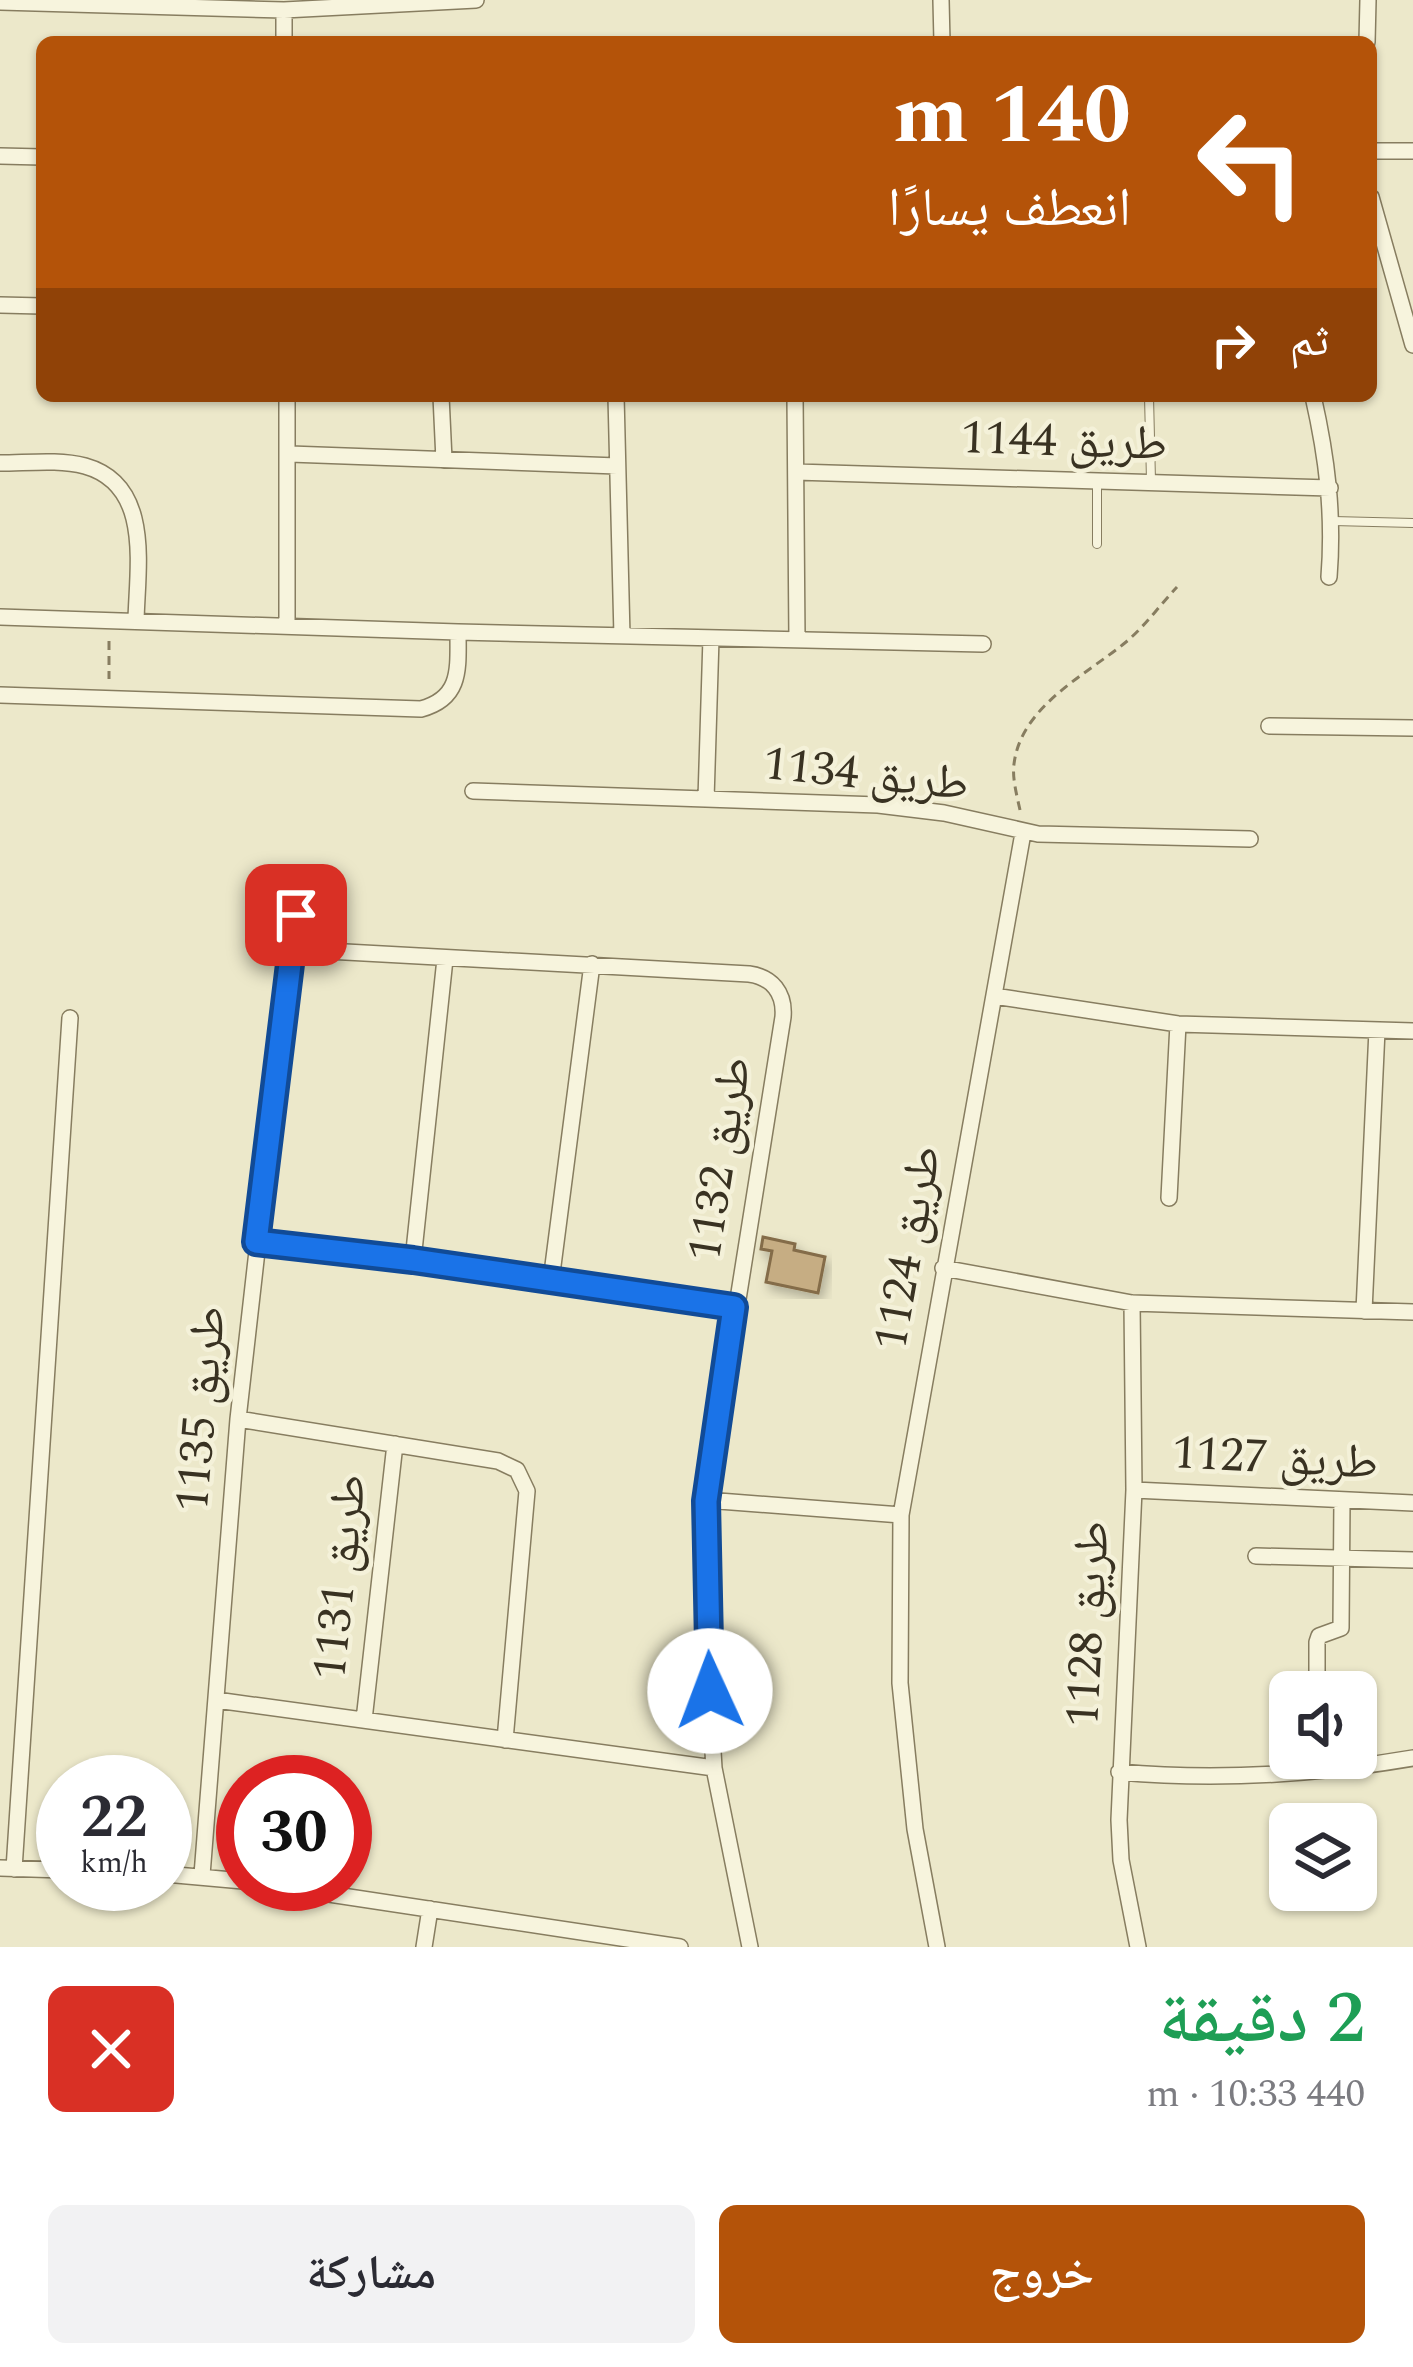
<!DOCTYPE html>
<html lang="ar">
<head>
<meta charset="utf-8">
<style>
  :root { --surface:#fff; --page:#f2f2f3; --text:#2b2b33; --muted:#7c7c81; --accent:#b45309 }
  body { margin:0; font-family:Spectral,"Noto Naskh Arabic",serif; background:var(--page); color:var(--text); direction:rtl; height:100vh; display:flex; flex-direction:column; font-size:45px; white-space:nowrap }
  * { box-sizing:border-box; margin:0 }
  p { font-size:39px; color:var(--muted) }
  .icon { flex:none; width:66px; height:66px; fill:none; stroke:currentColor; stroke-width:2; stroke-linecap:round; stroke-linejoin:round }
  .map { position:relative; height:1947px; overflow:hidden; direction:ltr }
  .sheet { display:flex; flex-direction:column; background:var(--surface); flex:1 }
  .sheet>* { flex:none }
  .guide { position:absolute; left:36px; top:36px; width:1341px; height:366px; border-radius:18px; box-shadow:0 3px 9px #0004; direction:rtl; background:#b45309; color:#fff; overflow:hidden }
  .buttons { position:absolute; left:1269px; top:1671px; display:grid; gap:24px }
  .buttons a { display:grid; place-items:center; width:108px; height:108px; border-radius:18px; background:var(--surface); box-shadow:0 3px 9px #0004; font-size:60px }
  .speed { position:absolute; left:36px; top:1755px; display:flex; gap:24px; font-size:60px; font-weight:700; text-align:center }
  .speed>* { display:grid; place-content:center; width:156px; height:156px; border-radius:50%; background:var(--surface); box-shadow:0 3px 9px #0004; line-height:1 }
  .speed small { font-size:30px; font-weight:400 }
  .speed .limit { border:18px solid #d22; background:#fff; color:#111 }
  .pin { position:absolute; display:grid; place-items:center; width:102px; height:102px; color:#fff; margin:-51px; border-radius:24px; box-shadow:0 6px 18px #0006 }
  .me { position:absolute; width:132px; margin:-66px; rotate:358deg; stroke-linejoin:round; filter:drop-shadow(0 0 9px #0008) }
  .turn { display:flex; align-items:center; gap:42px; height:252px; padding:0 48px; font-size:54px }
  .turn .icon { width:156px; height:156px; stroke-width:2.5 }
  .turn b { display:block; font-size:84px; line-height:102px }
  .then { display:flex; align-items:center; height:114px; padding:0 48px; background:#0003; gap:24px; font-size:45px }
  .round { display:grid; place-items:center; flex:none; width:126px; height:126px; border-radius:18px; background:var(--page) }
  .headline { display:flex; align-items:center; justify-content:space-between; height:204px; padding:0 48px }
  h1 { font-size:72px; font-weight:600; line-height:90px; color:#1e9e55 }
  .action { display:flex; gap:24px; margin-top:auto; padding:24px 48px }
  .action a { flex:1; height:138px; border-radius:18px; background:var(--accent); color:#fff; font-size:48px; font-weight:600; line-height:138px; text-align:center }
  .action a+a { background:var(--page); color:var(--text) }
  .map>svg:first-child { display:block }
  .building { fill:#c6ad83; stroke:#846c48; stroke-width:3; filter:url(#shadow) }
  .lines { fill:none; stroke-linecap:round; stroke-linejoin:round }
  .service-casing { stroke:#877d60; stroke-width:10 }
  .minor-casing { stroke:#877d60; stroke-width:18 }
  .path { stroke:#877d60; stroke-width:3; stroke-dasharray:9 6; stroke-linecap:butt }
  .service { stroke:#f7f4dd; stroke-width:8 }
  .minor { stroke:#f7f4dd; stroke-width:15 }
  .route-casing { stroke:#114b97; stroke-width:30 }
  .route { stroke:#1a73e8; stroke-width:21 }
  .labels { text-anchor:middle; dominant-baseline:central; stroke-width:9; stroke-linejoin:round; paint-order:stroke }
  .street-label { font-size:48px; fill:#393222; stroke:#f4f1d9 }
</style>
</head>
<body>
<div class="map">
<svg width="1413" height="1947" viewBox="0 0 1413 1947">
  <defs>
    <filter id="shadow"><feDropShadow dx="3.5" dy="6" stdDeviation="6" flood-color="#0004"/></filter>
  </defs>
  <rect width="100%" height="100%" fill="#ece8ca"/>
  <path class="building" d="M763 1237 795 1244 794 1250 825 1257 818 1293 766 1282 772 1251 761 1249Z"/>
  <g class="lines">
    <g class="service-casing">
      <path id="service" d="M1149 396 1151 481
        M1333 521 1413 523
        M1097 544V482"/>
    </g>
    <g class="minor-casing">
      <path id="minor" d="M941 0 942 42
        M0 2 284 10 476 0
        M284 10V42
        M1367 42 1368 0
        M1371 151H1413
        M0 156 42 157
        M1371 197 1413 345
        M0 305 42 306
        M287 396V626
        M441 396 444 460
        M616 396 622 636
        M795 396 797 640
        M1313 396C1327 458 1334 514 1329 577
        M290 454 617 466
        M0 463C27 463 59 459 85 466 153 485 137 568 136 621
        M796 472 1330 488
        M0 617 458 632 983 644
        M0 695 421 709C462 698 458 668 458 632
        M1269 726 1413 728
        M473 791 878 805 944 813 1038 834 1250 839
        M706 799 711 638
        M291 949 749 974C772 977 785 993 783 1017L706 1500 707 1653 714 1768 750 1947
        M994 996 1178 1024 1413 1031
        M1169 1198 1178 1024
        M256 1242 413 1260 734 1307
        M413 1260 445 959
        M943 1268 1132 1303 1413 1312
        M551 1281 592 964
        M1132 1303 1134 1490 1119 1820 1121 1860 1138 1947
        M1364 1311 1377 1030
        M238 1419 498 1461 517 1470 527 1491 505 1740
        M1134 1490 1413 1503
        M706 1500 901 1515
        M1256 1556 1413 1560
        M1317 1692V1642L1319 1636 1341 1628 1342 1500
        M216 1700 714 1768
        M364 1720 395 1444
        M1119 1772C1219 1781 1314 1775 1413 1758
        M0 1868 63 1870
        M14 1869 70 1018
        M165 1874 243 1881
        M202 1875 238 1419 299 880
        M263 1884 680 1947
        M424 1947 430 1909
        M937 1947 915 1829 900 1683 901 1515 1023 833"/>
    </g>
    <path class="path" d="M109 641V679
      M1020 810C1017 796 1012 778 1014 764 1021 706 1086 675 1126 642 1145 626 1160 605 1177 587"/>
    <use href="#service" class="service"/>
    <use href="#minor" class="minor"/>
  </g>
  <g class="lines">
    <g class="route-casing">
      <path id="route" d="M296 915 256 1242 413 1260 734 1307 706 1501 710 1691"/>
    </g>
    <use href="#route" class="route"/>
  </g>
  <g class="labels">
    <g class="street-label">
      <text transform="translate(1064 441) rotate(2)">طريق 1144</text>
      <text transform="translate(866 774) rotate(6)">طريق 1134</text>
      <text transform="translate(720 1159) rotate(-81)">طريق 1132</text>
      <text transform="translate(908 1248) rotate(-80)">طريق 1124</text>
      <text transform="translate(201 1409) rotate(-85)">طريق 1135</text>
      <text transform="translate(1275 1458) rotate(3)">طريق 1127</text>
      <text transform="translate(340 1577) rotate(-84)">طريق 1131</text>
      <text transform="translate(1088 1624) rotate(-87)">طريق 1128</text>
    </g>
  </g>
</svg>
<div class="buttons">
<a><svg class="icon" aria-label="sound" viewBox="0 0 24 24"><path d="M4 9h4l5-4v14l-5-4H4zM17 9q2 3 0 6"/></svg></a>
<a><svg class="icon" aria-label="layers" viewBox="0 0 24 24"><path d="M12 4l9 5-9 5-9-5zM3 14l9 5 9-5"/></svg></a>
</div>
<div class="speed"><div>22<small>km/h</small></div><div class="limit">30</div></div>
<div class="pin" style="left:296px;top:915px;background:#d93025"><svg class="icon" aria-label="arrive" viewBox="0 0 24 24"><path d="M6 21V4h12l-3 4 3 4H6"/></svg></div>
<svg class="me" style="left:710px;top:1691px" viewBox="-20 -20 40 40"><circle r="19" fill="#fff"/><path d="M0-13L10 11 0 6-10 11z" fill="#1a73e8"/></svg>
<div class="guide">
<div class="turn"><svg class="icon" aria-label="left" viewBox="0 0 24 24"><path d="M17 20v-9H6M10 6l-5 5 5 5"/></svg><div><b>140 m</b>انعطف يسارًا</div></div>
<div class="then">ثم<svg class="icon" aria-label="right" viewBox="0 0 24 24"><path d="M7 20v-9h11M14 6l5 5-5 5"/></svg></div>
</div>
</div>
<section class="sheet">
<div class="headline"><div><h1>2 دقيقة</h1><p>440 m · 10:33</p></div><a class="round" style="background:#d93025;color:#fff"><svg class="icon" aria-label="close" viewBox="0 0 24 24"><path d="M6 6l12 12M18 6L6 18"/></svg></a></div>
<div class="action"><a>خروج</a><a>مشاركة</a></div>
</section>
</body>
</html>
